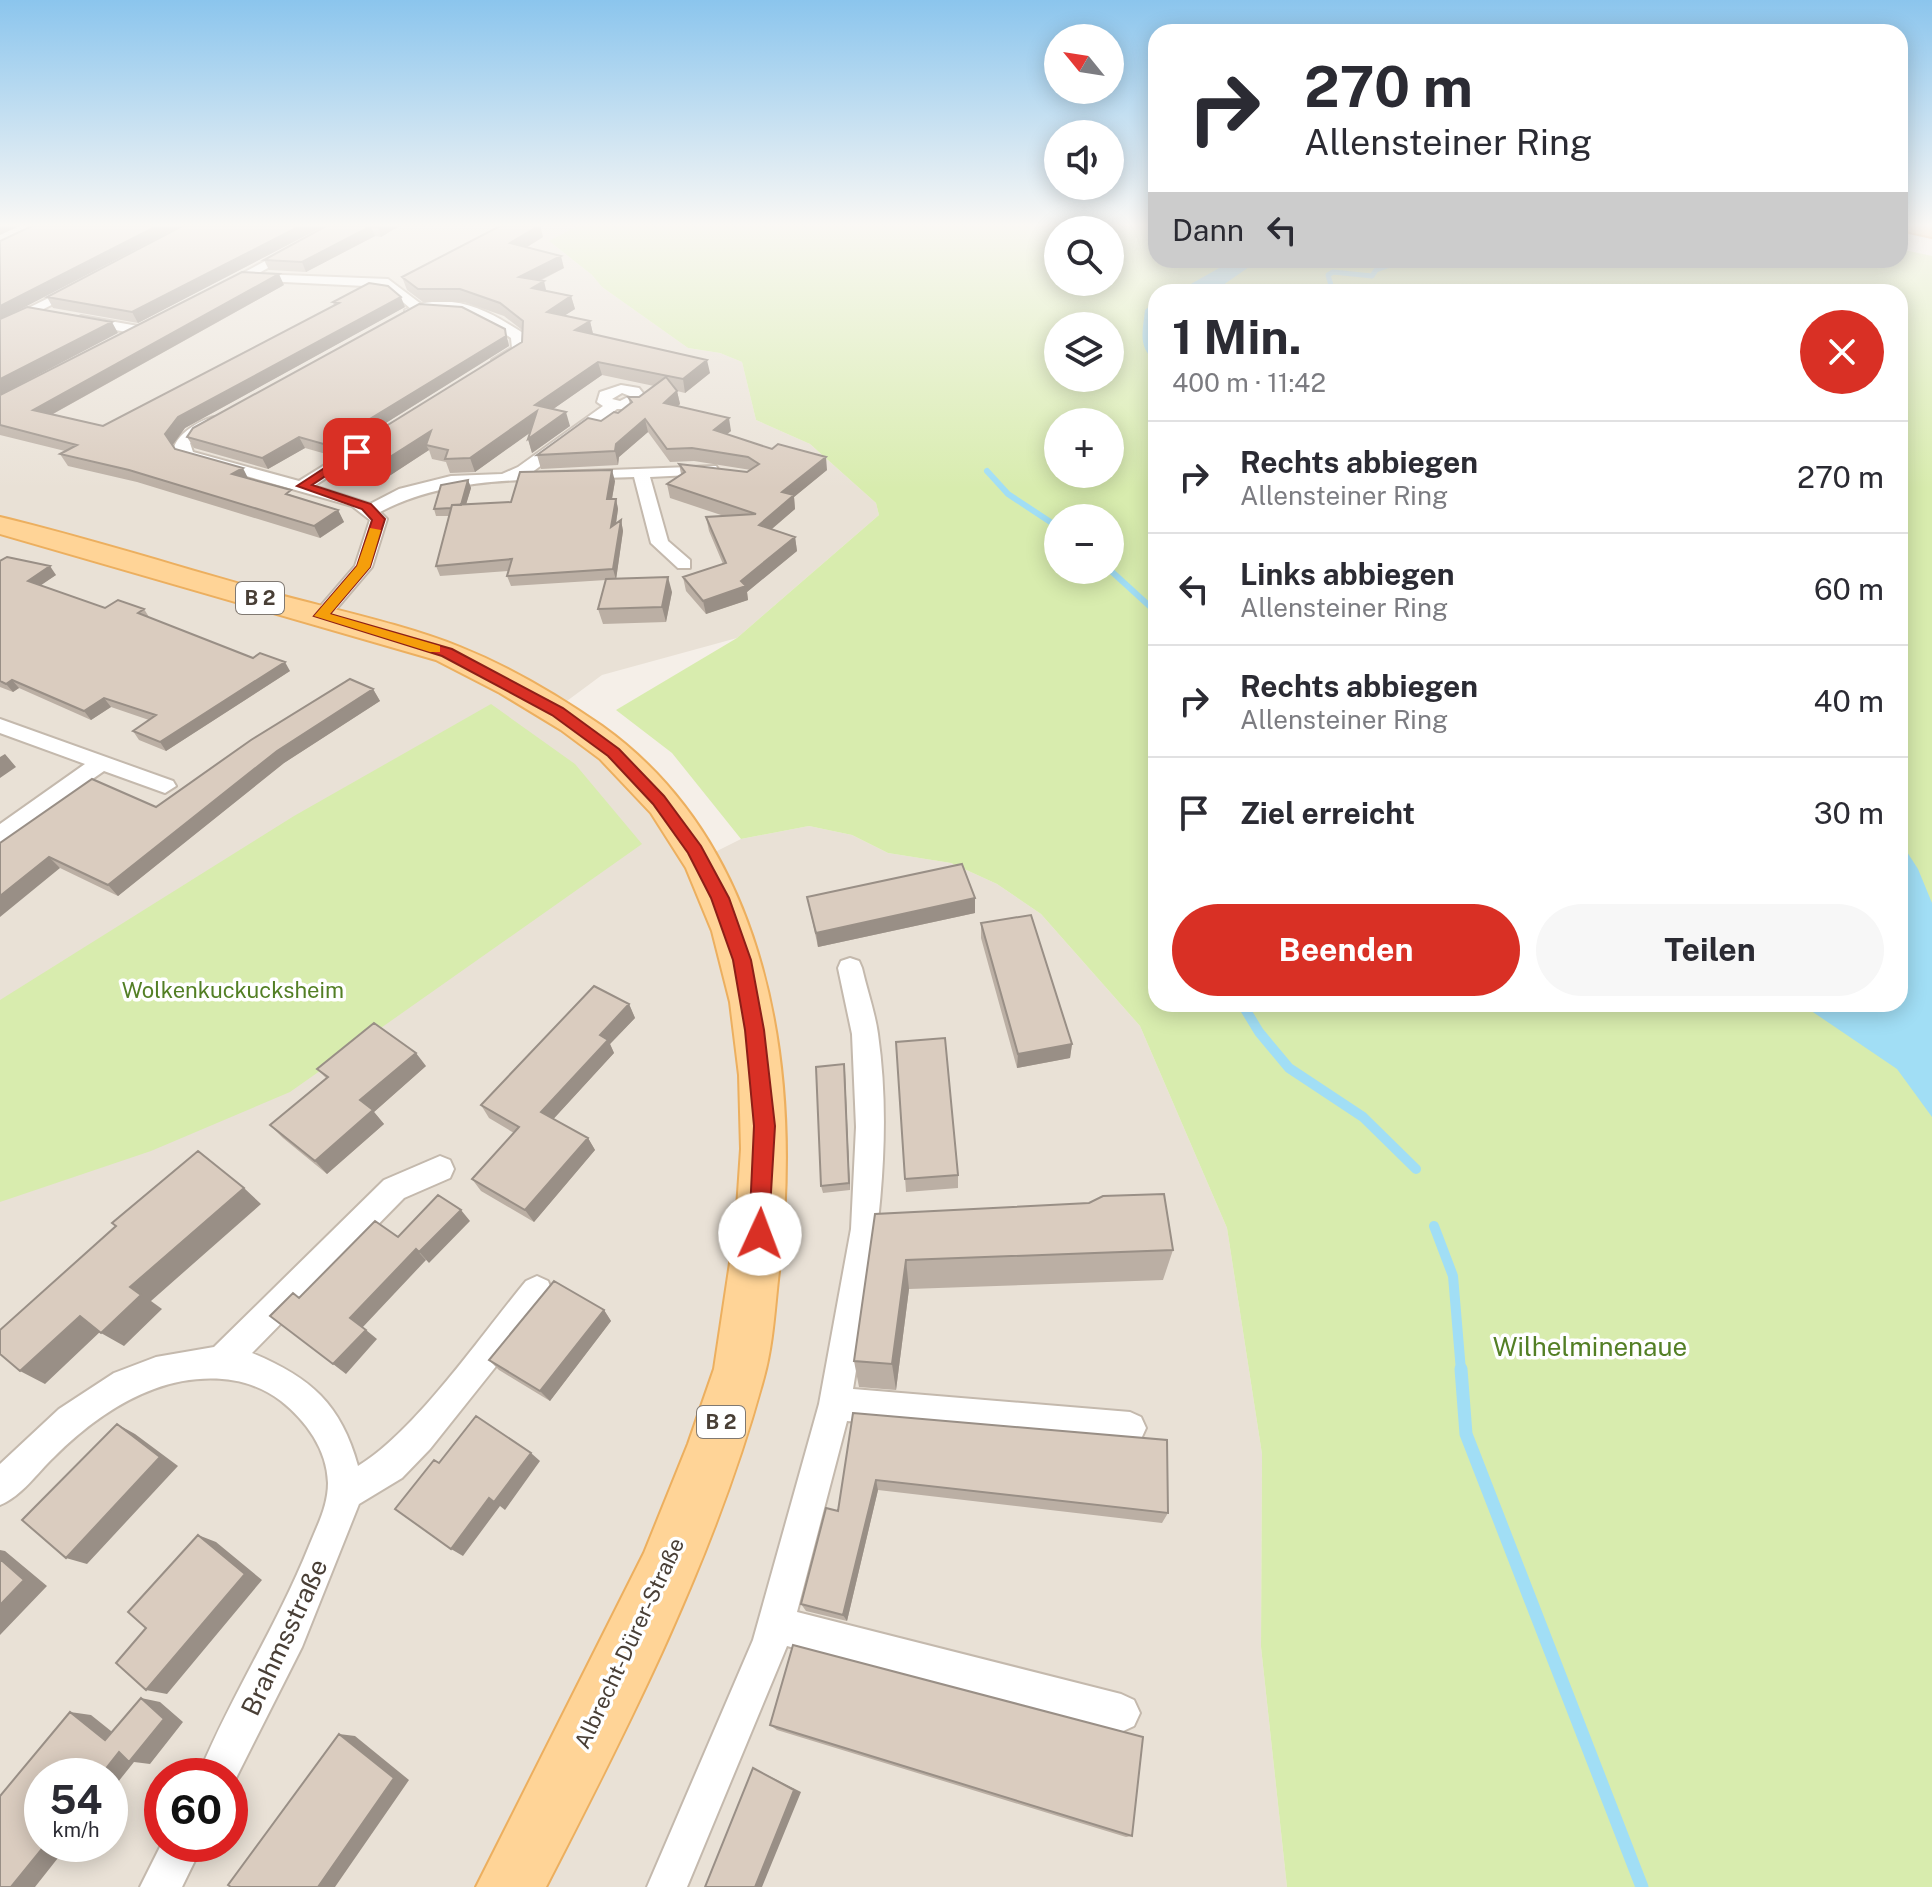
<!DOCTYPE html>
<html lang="de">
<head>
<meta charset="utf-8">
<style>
  :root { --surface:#fff; --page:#f7f7f7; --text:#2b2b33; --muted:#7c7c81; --line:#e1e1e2; --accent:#d93025 }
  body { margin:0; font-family:"Public Sans",sans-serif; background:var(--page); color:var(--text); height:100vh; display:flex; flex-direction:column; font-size:30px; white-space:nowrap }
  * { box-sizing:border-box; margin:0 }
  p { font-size:26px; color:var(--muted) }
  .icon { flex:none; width:44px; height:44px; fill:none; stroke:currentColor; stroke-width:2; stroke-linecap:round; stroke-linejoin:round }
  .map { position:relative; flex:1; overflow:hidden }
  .details { position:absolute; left:1148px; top:284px; width:760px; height:728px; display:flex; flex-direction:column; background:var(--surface); border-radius:24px; box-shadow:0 4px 20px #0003 }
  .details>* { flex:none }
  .banner { position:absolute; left:1148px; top:24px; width:760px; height:244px; border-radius:24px; box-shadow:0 4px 20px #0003; background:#fff; color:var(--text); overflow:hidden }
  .needle { width:52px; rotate:300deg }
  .tools { position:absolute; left:1044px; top:24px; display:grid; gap:16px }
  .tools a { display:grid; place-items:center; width:80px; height:80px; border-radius:50%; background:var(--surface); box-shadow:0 4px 20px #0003; font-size:40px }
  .speed { position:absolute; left:24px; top:1758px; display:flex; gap:16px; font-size:40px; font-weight:700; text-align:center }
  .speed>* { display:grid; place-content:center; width:104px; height:104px; border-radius:50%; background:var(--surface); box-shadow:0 4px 20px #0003; line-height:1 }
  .speed small { font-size:20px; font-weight:400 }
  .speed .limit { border:12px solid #d22; background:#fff; color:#111 }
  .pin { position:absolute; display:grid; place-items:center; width:68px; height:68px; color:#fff; margin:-34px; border-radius:16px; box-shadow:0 4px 12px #0006 }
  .me { position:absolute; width:88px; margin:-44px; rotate:2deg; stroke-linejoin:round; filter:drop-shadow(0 0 6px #0008) }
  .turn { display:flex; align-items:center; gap:28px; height:168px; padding:0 24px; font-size:36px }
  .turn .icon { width:104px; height:104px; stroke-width:2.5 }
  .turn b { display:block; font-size:56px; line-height:68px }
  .then { display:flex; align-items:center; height:76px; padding:0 24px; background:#0003; gap:16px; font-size:30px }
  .round { display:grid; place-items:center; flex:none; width:84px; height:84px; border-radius:42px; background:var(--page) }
  .head { display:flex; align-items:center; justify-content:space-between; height:136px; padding:0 24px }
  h1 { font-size:48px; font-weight:700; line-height:60px }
  .action { display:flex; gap:16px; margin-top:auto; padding:16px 24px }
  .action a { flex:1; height:92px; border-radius:48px; background:var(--accent); color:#fff; font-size:32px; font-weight:700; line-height:92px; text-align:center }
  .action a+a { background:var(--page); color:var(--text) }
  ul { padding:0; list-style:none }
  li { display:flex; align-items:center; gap:24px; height:112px; padding:0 24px; border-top:2px solid var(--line) }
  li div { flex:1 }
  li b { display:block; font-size:30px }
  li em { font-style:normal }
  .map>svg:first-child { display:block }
  .residential { fill:#e9e1d6; fill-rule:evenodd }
  .green { fill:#d8ecae; fill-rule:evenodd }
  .water { fill:#a1def5 }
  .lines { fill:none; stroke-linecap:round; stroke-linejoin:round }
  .stream-far3 { stroke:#a1def5; stroke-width:5 }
  .stream-far2 { stroke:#a1def5; stroke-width:6 }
  .stream-far1 { stroke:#a1def5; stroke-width:10 }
  .stream { stroke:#a1def5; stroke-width:13 }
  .street-casing { stroke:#c4b9ad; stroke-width:4 }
  .primary-casing { stroke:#ecaf5f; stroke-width:4 }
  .highway-casing { stroke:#e88c2f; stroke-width:4 }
  .street { fill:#fff; fill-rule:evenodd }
  .primary { fill:#ffd497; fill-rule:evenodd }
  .highway { fill:#ffb969; fill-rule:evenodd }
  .wall { fill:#bbafa4 }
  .shaded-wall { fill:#998f86 }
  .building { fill:#daccbf; stroke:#998f86; stroke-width:2 }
  .route { fill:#d93025; stroke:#8d1f18; stroke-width:2 }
  .slow { fill:#f59e0b }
  .labels { text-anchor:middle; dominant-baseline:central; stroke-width:7; stroke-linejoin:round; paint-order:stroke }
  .shield { fill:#fff; stroke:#807972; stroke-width:2 }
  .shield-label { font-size:20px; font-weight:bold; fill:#493f36 }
  .park-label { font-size:22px; fill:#537f25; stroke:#fff }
  .street-label { font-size:22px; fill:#493f36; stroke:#fff }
  .near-park-label { font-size:26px; fill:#537f25; stroke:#fff }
  .near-street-label { font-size:26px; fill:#493f36; stroke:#fff }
</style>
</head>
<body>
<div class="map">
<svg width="1932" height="1887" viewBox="0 0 1932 1887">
  <rect width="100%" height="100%" fill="#f5efe8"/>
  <path class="residential" d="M132 225H579L550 242 592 275 602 287 688 348 720 353 742 362 756 420 810 444 876 503 879 515 737 638 602 675 552 712 608 754 679 842 736 965 757 1131 732 1378 503 1887H0V288ZM42 1776H110V1844H42ZM162 1776H230V1844H162Z
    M809 826 852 835 888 853 951 863 997 884 1041 914 1140 1026 1227 1228 1262 1454 1261 1647 1287 1887H523L768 1229 707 856 741 839Z"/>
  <path class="green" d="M579 225H1156V260H1900V249L1932 256V1887H1287L1261 1647 1262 1454 1227 1228 1140 1026 1041 914 997 884 951 863 888 853 852 835 809 826 741 839 672 753 616 710 737 638 879 515 876 503 810 444 756 420 742 362 720 353 688 348 602 287 592 275 549 241ZM1058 230H1110V282H1058ZM1156 292H1900V1004H1156ZM1058 326H1110V378H1058ZM1058 422H1110V474H1058ZM1058 518H1110V570H1058Z
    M491 704 575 764 642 844 290 1092 151 1151 0 1202V1000L294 816Z"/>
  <path class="water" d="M1215 260H1238L1249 267 1213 292H1166L1189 285 1221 267Z
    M1156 301V361C1137 348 1143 330 1145 310Z
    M1900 841 1918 869 1932 903V1117L1897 1069 1801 1004H1900Z"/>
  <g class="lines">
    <path class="stream-far3" d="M1333 292 1328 275 1333 272 1372 276 1376 270 1401 261"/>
    <path class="stream-far2" d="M987 471 1008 494 1058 527
      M1110 570 1156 612"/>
    <path class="stream-far1" d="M1242 1004 1259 1032 1289 1068 1363 1117 1416 1169
      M1434 1226 1453 1276 1461 1371"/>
    <path class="stream" d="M1461 1369 1466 1434 1642 1887"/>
    <g class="street-casing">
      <path id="street" d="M332 225H346L257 274 388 279 421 304C461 295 490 312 523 333L526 350 502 366H492V360L512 348 511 338 475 315 454 309 405 316V310L410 308 385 287 245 280 225 290 219 286Z
        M73 286 83 289 0 331V322Z
        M81 316 138 326 145 330 138 334 76 323 74 320Z
        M621 385 639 388 646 397 627 409H617L531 473 716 466 718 469 710 474 650 477 668 541 690 560V568H678L651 543 634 477C550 481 455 472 380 512L387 519 372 567 327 620 321 621 312 616 355 566 370 520 352 506 183 458 174 448C177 433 207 415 221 417V423L190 443 193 452 299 481 373 435H383V441L314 486 370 504 399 489 451 476 502 474 518 467 603 406 597 402 600 392ZM622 393 630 396 620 401 612 399Z
        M0 719 173 781 176 786 165 793 104 771 0 843V824L85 764 0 733Z
        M850 958 859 961 862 968C867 990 875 1012 878 1034 895 1153 872 1272 853 1389L1130 1412 1141 1417 1146 1428 1141 1439 1130 1444 847 1421 797 1612 1121 1694 1134 1700 1140 1713 1134 1726 1121 1732 787 1646 687 1887H647L753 1640 819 1404 851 1229 856 1127 852 1034 838 968 841 961Z
        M440 1156 450 1160 454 1169 450 1178 404 1198 252 1353C310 1377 341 1404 358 1466 415 1432 482 1334 526 1281L537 1276 548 1281 552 1291 548 1301 430 1449 402 1478 359 1504 302 1647 230 1790V1776H198C230 1697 277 1626 309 1546 317 1526 328 1506 328 1483 327 1449 306 1421 281 1401 245 1373 195 1374 154 1389 116 1403 82 1429 54 1457 37 1473 22 1496 0 1505V1464L59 1409 114 1373 156 1357 214 1347 384 1180Z
        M162 1843 203 1844 182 1887H140Z"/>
    </g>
    <g class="primary-casing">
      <path id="primary" d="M0 517C87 538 172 565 258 589 321 607 401 623 460 647 510 667 559 696 602 726 771 847 801 1072 780 1263 775 1301 774 1341 764 1377 716 1555 630 1724 546 1887H476L644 1553 688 1444 714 1369 736 1223 741 1149 739 1075 730 1002 712 931 686 868 651 813 600 759 561 730 500 693 436 660 0 534Z"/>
    </g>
    <g class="highway-casing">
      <path id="highway" d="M1900 225H1932V237L1900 230Z"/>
    </g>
    <use href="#street" class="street"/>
    <use href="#primary" class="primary"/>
    <use href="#highway" class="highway"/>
  </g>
  <path class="wall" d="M326 225 138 323 53 308 47 297Z
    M328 225H401L381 237 375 236 306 272 269 270 264 260Z
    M543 237 527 247 564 268 540 281 546 291 571 296 575 309 565 315 590 321 593 334 710 373 685 393 677 391 680 404 678 406 731 431 727 434 827 470 794 497 795 509 772 529 795 537 797 551 747 592 748 600 706 614 686 591 683 577 723 564 709 531 706 517 724 516 670 498 667 484 681 474 679 464 747 472 751 470 694 461 670 462 648 432 619 457 618 465 541 469 537 455 618 413 630 404 628 397H639L654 386 602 375 553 409 570 426 532 453 528 439 530 432 475 472 450 473 446 462 432 459 429 450 377 484 349 475 342 461 352 455 349 449 522 342V330L504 316 464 302H423L407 290 402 277Z
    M284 285 53 414 103 426 334 306 333 302 405 307 185 428 172 445 175 449 248 478 294 496 338 510 344 522 320 538 137 482 68 466 60 454 65 451 0 435V395Z
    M508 340 509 346 333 456 305 448 268 469 194 448 187 437Z
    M468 480 471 488 466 504 511 502 615 481 612 499H616L618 509 616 523 621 520 623 531 616 579 672 592 666 622 603 624 598 609 606 580 511 586 507 576 508 571 440 576 436 566 449 516H436L434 509Z
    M0 561 56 575 40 585 105 608 144 609 149 617 253 658 290 671 166 751 139 740 133 731 149 720 111 707 91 720 19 688 13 692 0 687Z
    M373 689 380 701 284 763 118 896 60 868 0 843 156 807Z
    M807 897 975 913 818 947Z
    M981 923 1072 1044 1070 1058 1017 1068 981 938Z
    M629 1004 635 1018 610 1044 614 1053 553 1119 588 1138 595 1150 534 1222 481 1191 472 1179 514 1133 489 1118 481 1105Z
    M896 1042 958 1175V1188L906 1192Z
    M844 1064 850 1190 823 1193 821 1186Z
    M426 1066 374 1112 384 1124 327 1174 283 1138 270 1125 326 1078 317 1069Z
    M1089 1203 1173 1250 1163 1280 909 1289 896 1390 859 1387 854 1361 875 1214Z
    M604 1310 611 1321 550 1401 499 1370 489 1360Z
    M853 1413 1168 1513 1162 1523 878 1490 847 1621 806 1611 801 1604 838 1511Z
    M770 1725 1132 1836 1126 1837 777 1730Z"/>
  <path class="shaded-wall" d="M0 225H22L0 235Z
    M159 225H183L0 320V306Z
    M302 225H326L138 323 132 312Z
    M381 225H401L381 237 378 226Z
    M540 225 543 237 514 255 510 243Z
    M371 226 375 236 306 272 302 262Z
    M561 256 564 268 522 289 519 277Z
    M279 274 284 285 40 421 33 410Z
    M544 281 547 294 532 288Z
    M571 296 575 309 550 325 547 312Z
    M401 297 405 307 185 428 172 446 165 434 178 417Z
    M590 321 593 334 579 344 575 330Z
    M112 322 118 333 0 395V379Z
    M505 329 509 346 333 456 327 445Z
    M707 360 710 373 685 393 683 379Z
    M598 362 602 375 539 419 541 425 475 472 470 458 535 405Z
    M677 391 680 404 666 416 664 403Z
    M566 412 570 426 532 453 528 439Z
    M729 418 731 431 716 443 714 430Z
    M645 419 648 432 619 457 618 465 615 451 616 444Z
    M431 431 426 445 429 450 377 484 371 469Z
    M299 437 305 448 268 469 262 458Z
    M826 457 827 470 794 497 795 509 761 538 759 525 782 492Z
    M243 468 249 480 232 474Z
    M612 470 615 481 610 510 607 499Z
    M468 480 471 488 463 515 460 507Z
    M616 499 618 509 614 537 611 527Z
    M338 510 344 522 320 538 314 526Z
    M621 520 623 531 616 580 613 569Z
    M795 537 797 551 747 592 748 600 706 614 703 601 741 581Z
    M50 566 56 575 34 590 28 581Z
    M668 577 672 592 666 622 662 607Z
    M285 662 290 671 166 751 160 742Z
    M12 680 19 688 13 692 6 684Z
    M373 689 380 701 284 763 118 896 108 885 277 751Z
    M104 698 111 707 91 720 84 711Z
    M5 754 16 767 0 778V757Z
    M49 857 60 868 0 917V896Z
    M975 898V913L818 947 816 933Z
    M629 1004 635 1018 610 1044 614 1053 548 1125 541 1112 600 1035Z
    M1072 1044 1070 1058 1017 1068 1018 1054Z
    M416 1053 426 1066 374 1112 384 1124 327 1174 315 1161 360 1100Z
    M844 1064 845 1071 850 1190 849 1183Z
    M588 1138 595 1150 534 1222 525 1210Z
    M244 1188 261 1204 151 1301 162 1309 124 1346 101 1333 130 1287Z
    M461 1210 470 1221 429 1263 419 1252Z
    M416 1249 426 1260 362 1328 350 1318Z
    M906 1260 909 1289 896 1390 892 1364Z
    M604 1310 611 1321 550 1401 540 1391Z
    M80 1316 102 1330 45 1384 20 1371Z
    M366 1330 377 1339 346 1374 333 1364Z
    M117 1424 135 1434 178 1466 87 1564 66 1558Z
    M531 1453 540 1461 505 1510 500 1506 463 1556 451 1549 489 1498Z
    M876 1480 878 1490 847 1621 843 1615Z
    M198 1535 216 1542 262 1580 167 1694 146 1690Z
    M0 1550 5 1551 47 1586 0 1635Z
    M141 1698 160 1702 183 1722 150 1764 134 1762 110 1792V1776H100Z
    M70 1712 91 1715 126 1743 105 1740Z
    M339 1734 355 1736 409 1780 335 1887H318Z
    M753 1768 801 1792 762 1887H755Z
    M46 1844H69L35 1887H11Z"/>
  <path class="building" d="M34 225H159L0 306V241Z
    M184 225H302L132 312 47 297Z
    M328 225H381L378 226H371L302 262 264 260Z
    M502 225H540L510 243 561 256 519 277 544 281 532 288 571 296 547 312 590 321 575 330 707 360 683 379 598 362 535 405 566 412 528 439 537 411 470 458 445 459 448 450 426 445 431 431 371 469 342 461 358 452 349 449 522 342 523 321 500 303 460 289H418L402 277Z
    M242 272 279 274 33 410 103 426 339 303 333 302 369 283 388 286 401 297 178 417 165 434 175 449 243 468 232 474 291 490 286 494 338 510 314 526 129 470 60 454 77 445 0 425V395Z
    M419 304 462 307 505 329 506 336 327 445 299 437 262 458 187 437 193 428Z
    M27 307 112 322 0 379V319Z
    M666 377 677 391 664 403 729 418 714 430 772 449 778 444 826 457 782 492 794 495 759 525 795 537 741 581 746 586 703 601 683 577 726 563 706 517 756 514 667 484 685 472 679 464 747 472 759 464 748 457 692 448 667 449 645 419 616 444 615 451 537 455 588 418 601 421 614 412 618 413 632 402 628 397H639Z
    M612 470 607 499H616L611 527 621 520 613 569 507 576 512 559 436 566 452 505 511 502 520 472Z
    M468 480 461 505H452L451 508 434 509 441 485Z
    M7 557 50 566 28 581 105 608 118 600 144 609 138 613 253 658 260 653 285 662 160 742 133 731 156 715 104 698 84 711 12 680 6 684 0 681V561Z
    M668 577 662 607 598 609 606 579Z
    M350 679 373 689 277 751 108 885 49 857 0 896V843L92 779 156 807 251 740Z
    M962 864 975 898 816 933 807 897Z
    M1031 915 1072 1044 1018 1054 981 923Z
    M594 986 629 1004 600 1035 608 1040 541 1112 588 1138 525 1210 472 1179 519 1127 481 1105Z
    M374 1023 416 1053 360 1100 373 1110 315 1161 270 1125 328 1077 317 1069Z
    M945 1038 958 1175 905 1179 896 1042Z
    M844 1064 849 1183 821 1186 816 1067Z
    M198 1151 244 1188 130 1287 141 1295 101 1333 80 1316 20 1371 0 1354V1330L116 1226 112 1223Z
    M1164 1194 1173 1250 906 1260 892 1364 854 1361 875 1214 1089 1203 1103 1196Z
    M438 1195 461 1210 419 1252 416 1249 350 1318 366 1330 333 1364 270 1316 293 1293 299 1298 375 1221 398 1237Z
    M554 1281 604 1310 540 1391 489 1360Z
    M853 1413 1167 1440 1168 1513 876 1480 843 1615 801 1604 826 1508 838 1511Z
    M476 1416 531 1453 494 1502 489 1498 451 1549 395 1509 434 1460 439 1463Z
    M117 1424 160 1457 66 1558 22 1520Z
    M198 1535 245 1574 146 1690 116 1663 146 1628 128 1612Z
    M0 1559 24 1580 0 1605Z
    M793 1645 1143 1737 1132 1836 770 1725Z
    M141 1698 164 1719 129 1762 119 1752 100 1776H42V1844H46L11 1887H0V1796L70 1712 105 1740Z
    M339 1734 394 1778 318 1887H231L228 1885Z
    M753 1768 794 1790 755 1887H705Z"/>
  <linearGradient id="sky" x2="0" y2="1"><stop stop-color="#8bc5ed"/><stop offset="0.46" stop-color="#faf8f5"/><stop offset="1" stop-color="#faf8f5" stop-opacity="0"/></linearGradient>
  <rect width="1932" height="489" fill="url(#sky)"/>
  <path class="route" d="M352 450 362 452 312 485 371 504 385 519 370 567 330 614 452 649 563 708 619 749 664 796 701 846 729 898 751 960 764 1030 775 1126 768 1242 760 1245 753 1242 749 1234 754 1126 745 1030 733 960 711 898 688 853 653 804 608 756 552 715 442 656 314 616 357 566 372 520 362 509 297 486Z"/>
  <path class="slow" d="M370 528 381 530 370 567 330 614 440 646V652H430L314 616 357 566Z"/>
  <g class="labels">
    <g class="shield">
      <rect x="236" y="582" width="48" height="32" rx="6"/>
      <rect x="697" y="1406" width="48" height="32" rx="6"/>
    </g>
    <g class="shield-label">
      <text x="260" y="598">B 2</text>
      <text x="721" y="1422">B 2</text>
    </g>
    <g class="park-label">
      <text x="233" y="990">Wolkenkuckucksheim</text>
    </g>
    <g class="street-label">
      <text transform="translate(629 1643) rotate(-65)">Albrecht-Dürer-Straße</text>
    </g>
    <g class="near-park-label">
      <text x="1590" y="1346">Wilhelminenaue</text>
    </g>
    <g class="near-street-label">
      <text transform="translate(284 1637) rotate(-65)">Brahmsstraße</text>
    </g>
  </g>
</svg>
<div class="tools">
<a><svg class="needle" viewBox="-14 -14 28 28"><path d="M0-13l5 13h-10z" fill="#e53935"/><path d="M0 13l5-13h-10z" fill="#7c7c81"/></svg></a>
<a><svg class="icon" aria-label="sound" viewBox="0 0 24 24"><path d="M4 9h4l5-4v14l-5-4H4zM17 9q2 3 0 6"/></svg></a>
<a><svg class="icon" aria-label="search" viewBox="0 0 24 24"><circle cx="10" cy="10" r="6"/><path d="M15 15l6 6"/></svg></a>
<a><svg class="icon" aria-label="layers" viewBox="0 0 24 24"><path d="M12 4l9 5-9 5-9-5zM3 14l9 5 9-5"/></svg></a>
<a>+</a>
<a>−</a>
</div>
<div class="speed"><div>54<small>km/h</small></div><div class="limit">60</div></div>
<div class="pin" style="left:357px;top:452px;background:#d93025"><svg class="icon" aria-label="arrive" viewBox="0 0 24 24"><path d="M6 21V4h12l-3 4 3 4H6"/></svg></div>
<svg class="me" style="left:760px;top:1234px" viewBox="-20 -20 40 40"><circle r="19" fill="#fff"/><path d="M0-13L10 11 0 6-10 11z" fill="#d93025"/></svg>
<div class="banner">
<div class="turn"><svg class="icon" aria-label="right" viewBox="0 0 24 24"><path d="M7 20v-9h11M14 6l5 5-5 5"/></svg><div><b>270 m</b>Allensteiner Ring</div></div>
<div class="then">Dann<svg class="icon" aria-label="left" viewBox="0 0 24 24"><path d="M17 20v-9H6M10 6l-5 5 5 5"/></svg></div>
</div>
<section class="details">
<div class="head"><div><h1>1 Min.</h1><p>400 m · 11:42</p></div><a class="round" style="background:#d93025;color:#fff"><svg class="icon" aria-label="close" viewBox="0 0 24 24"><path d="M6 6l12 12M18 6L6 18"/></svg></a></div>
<ul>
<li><svg class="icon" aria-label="right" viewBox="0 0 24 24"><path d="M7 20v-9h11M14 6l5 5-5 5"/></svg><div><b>Rechts abbiegen</b><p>Allensteiner Ring</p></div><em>270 m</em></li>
<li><svg class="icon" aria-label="left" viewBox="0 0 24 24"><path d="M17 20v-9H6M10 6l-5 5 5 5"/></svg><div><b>Links abbiegen</b><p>Allensteiner Ring</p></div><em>60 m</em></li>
<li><svg class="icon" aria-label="right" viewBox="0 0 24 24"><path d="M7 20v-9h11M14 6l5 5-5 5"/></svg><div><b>Rechts abbiegen</b><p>Allensteiner Ring</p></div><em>40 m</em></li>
<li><svg class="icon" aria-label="arrive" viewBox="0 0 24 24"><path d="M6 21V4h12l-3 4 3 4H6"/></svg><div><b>Ziel erreicht</b></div><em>30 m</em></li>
</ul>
<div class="action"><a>Beenden</a><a>Teilen</a></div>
</section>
</div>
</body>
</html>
